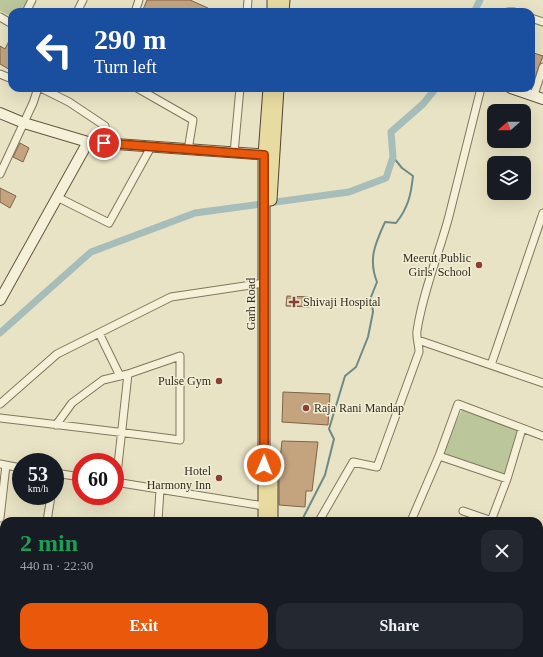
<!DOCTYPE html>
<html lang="en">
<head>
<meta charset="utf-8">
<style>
  :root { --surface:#171b24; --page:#242831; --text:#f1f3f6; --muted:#9ea1a6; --accent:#ea580c }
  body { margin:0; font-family:"Times New Roman",serif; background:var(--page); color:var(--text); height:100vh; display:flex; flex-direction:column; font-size:15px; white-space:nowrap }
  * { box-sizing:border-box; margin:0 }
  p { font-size:13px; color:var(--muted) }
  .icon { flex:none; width:22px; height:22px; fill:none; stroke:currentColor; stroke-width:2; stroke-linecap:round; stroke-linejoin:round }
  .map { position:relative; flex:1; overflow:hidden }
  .side { position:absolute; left:0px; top:517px; width:543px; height:140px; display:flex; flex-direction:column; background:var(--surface); border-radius:12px 12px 0 0; box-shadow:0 4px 16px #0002 }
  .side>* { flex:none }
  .guide { position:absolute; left:8px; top:8px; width:527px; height:84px; border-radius:12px; box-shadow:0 4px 16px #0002; background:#1a4fa0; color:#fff; overflow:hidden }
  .needle { width:26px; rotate:249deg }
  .fabs { position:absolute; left:487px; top:104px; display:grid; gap:8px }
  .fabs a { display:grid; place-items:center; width:44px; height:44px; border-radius:8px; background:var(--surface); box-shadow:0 4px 16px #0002; font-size:20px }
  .speed { position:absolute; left:12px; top:453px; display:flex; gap:8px; font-size:20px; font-weight:700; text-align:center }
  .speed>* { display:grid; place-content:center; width:52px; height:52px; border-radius:50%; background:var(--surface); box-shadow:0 4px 16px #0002; line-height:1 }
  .speed small { font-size:10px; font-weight:400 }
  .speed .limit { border:6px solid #d22; background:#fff; color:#111 }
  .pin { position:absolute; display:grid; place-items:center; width:34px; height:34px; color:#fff; margin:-17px; border:2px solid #fff; border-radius:50%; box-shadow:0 1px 4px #0007 }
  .me { position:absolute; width:44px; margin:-22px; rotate:1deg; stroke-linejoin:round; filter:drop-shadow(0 0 3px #0008) }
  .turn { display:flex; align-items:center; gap:14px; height:84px; padding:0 20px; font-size:18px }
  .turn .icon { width:52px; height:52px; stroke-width:2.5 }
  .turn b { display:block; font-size:28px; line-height:34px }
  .round { display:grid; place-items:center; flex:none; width:42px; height:42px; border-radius:12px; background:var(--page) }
  .headline { display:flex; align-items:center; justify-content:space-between; height:68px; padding:0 20px }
  h1 { font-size:24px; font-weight:700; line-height:30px; color:#1e9e55 }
  .cta { display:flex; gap:8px; margin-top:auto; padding:8px 20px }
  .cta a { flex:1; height:46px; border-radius:12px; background:var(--accent); color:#fff; font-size:16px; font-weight:700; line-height:46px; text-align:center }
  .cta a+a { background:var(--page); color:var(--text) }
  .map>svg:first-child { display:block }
  .green { fill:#bbc69b }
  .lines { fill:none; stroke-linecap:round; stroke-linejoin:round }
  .stream { stroke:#6e8a87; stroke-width:2 }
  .canal { stroke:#a6bdb9; stroke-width:7 }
  .building { fill:#c3a47f; stroke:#7e6446 }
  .street-casing { stroke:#82765d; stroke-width:9 }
  .secondary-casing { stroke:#645741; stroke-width:12 }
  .primary-casing { stroke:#504431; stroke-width:13 }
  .street { stroke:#f5f0d8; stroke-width:7 }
  .secondary { stroke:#f5f0d8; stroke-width:10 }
  .primary { stroke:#e8dba1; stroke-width:11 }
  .route-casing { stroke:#983908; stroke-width:10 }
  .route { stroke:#ea580c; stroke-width:7 }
  .poi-dot { fill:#8a3f34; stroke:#f1edd4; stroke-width:1.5 }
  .labels { text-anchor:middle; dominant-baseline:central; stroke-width:3; stroke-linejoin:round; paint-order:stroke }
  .poi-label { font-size:12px; fill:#342c20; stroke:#f1edd4; text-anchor:end }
  .street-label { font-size:12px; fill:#342c20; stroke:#f1edd4 }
</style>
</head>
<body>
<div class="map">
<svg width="543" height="657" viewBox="0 0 543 657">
  <rect width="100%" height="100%" fill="#e9e3c5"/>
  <path class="green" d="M0 0H28L22 12H12V17L0 11Z
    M464 406 522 429 507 479 439 456Z"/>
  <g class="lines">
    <path class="stream" d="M300 521 303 518 325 475 334 439 329 429 345 376 356 367 368 337 373 312 371 297 377 282C368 259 375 244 385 222L396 223C408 208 411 195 413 176L402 168 393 157
      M158 657 159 653"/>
    <path class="canal" d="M474 12 480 0
      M0 333 91 252 195 213 349 192 386 178 393 157 391 132 423 104 436 88"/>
  </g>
  <path class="building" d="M147 0H190L208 8 206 12H142Z
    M12 35V71L0 64V46L5 49Z
    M531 52 543 56 531 88Z
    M20 143 29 148 23 162 13 157Z
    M0 188 16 196 10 208 0 202Z
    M287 296 311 297V307L286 306Z
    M283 392 330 394 328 425 282 422Z
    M282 441 318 442 312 491H306L305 507 279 505V469Z"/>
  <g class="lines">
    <g class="street-casing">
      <path id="street" d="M26 12 32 0
        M77 12 83 0
        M135 12 139 0
        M247 12 248 0
        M508 12H514
        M0 17 12 24
        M531 18 543 22
        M0 74 12 79
        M41 88 69 102 105 126
        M137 88 193 120 188 150
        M534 95 543 67
        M234 153 240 88
        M0 174 33 103 38 88
        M57 197 109 223 151 147
        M99 333 120 376
        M418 340 543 383
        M491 365 543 213
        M0 404 57 354 171 297 264 283
        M0 418C60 425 120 432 180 440V356L128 374 116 483
        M56 425 72 403 103 380 128 374
        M439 456 507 479 522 429
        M0 464 21 468
        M55 473 81 477
        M115 482 264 506
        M463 511 492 521
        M0 518 6 465
        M47 521 51 496
        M158 521 160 490
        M319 521 353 462 377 467 419 352C419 345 416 337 417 331 423 291 439 254 449 216 460 173 470 131 481 88
        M411 521 439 456 458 404 543 436
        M491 521 507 479
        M539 550 543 537
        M539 575 543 577
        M37 656 57 657
        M148 657 150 653"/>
    </g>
    <g class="secondary-casing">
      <path id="secondary" d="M511 88 543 99
        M0 113 24 123 88 142 271 155
        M0 300 88 142
        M539 650H543"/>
    </g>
    <g class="primary-casing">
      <path id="primary" d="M273 12V0
        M283 12 284 0
        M271 200 278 88
        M272 470V521
        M264 521V155L269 88
        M269 653V657
        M261 657V653"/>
    </g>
    <use href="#street" class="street"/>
    <use href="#secondary" class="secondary"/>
    <use href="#primary" class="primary"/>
  </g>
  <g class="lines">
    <g class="route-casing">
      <path id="route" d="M104 143 264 155V465"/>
    </g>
    <use href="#route" class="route"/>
  </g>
  <g class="poi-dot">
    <circle cx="479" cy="265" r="4"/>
    <path d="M292 296h4v4h4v4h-4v4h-4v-4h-4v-4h4z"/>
    <circle cx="219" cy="381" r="4"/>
    <circle cx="306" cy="408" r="4"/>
    <circle cx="219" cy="478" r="4"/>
  </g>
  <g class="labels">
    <g class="poi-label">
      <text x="471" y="258">Meerut Public<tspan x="471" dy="14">Girls' School</tspan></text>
      <text x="303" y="302" text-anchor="start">Shivaji Hospital</text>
      <text x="211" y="381">Pulse Gym</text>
      <text x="314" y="408" text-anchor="start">Raja Rani Mandap</text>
      <text x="211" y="471">Hotel<tspan x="211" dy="14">Harmony Inn</tspan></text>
    </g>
    <g class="street-label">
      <text transform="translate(251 304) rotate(-90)">Garh Road</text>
    </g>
  </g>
</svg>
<div class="fabs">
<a><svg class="needle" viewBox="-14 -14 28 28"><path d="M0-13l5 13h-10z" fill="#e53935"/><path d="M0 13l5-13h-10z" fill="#9ea1a6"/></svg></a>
<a><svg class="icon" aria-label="layers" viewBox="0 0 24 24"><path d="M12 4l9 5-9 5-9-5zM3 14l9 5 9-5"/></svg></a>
</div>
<div class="speed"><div>53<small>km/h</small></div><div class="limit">60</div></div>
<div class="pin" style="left:104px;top:143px;background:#d93025"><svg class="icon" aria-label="arrive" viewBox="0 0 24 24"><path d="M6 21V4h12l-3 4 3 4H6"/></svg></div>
<svg class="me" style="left:264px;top:465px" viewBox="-20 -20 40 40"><circle r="17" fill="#ea580c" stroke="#fff" stroke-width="3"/><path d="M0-11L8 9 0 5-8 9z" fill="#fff"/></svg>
<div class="guide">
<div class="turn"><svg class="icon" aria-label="left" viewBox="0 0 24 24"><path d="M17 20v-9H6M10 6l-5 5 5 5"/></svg><div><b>290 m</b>Turn left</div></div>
</div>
<section class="side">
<div class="headline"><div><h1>2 min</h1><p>440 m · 22:30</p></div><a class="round"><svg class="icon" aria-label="close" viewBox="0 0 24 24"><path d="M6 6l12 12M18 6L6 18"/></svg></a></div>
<div class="cta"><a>Exit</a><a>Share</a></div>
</section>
</div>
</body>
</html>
